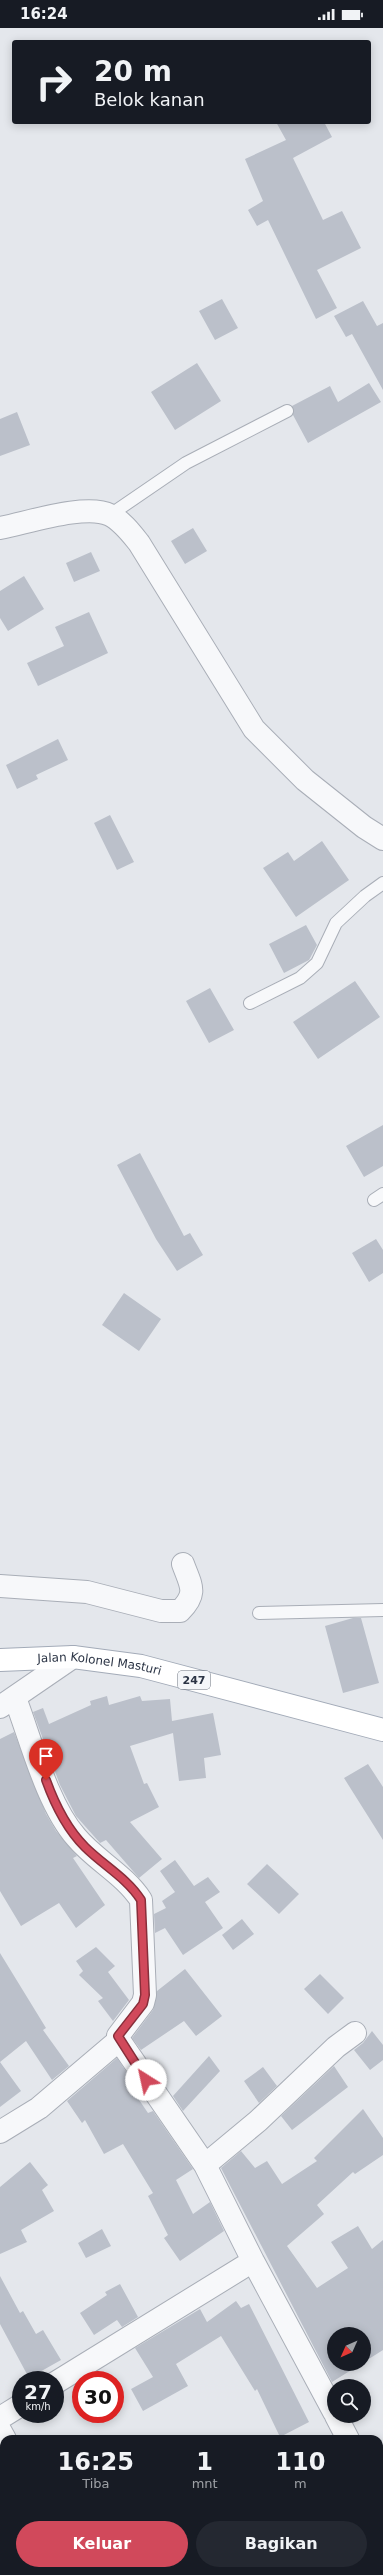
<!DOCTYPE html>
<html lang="id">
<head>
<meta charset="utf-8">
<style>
  :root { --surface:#171b24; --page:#242831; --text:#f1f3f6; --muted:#9ea1a6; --accent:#d1495b }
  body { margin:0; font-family:"DejaVu Sans",sans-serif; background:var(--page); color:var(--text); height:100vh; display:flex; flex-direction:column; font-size:15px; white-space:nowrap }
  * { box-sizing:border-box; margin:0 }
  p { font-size:13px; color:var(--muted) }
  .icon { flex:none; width:22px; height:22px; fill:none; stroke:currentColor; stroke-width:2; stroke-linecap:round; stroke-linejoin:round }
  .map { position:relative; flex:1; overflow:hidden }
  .sheet { position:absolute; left:0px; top:2407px; width:383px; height:140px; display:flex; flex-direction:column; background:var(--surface); border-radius:12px 12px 0 0; box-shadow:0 2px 10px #0003 }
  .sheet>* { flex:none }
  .banner { position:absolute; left:12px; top:12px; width:359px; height:84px; border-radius:4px; box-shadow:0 2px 10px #0003; background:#171b24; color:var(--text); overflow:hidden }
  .needle { width:26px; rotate:225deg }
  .tools { position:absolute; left:327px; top:2299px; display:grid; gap:8px }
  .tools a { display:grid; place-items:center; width:44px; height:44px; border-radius:50%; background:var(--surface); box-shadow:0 2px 10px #0003; font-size:20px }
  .speed { position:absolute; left:12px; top:2343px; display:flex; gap:8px; font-size:20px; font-weight:700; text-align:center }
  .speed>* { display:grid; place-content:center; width:52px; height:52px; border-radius:50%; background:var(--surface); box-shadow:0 2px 10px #0003; line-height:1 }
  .speed small { font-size:10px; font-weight:400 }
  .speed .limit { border:6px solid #d22; background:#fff; color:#111 }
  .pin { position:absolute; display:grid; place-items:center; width:34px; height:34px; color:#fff; margin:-41px -17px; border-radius:50% 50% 50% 0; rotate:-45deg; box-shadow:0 0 4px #0007 }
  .pin .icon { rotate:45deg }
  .me { position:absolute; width:44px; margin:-22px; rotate:325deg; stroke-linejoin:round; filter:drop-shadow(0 0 3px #0008) }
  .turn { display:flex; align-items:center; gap:14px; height:84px; padding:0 16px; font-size:18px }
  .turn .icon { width:52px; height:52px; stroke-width:2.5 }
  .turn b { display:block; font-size:28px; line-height:34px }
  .eta { display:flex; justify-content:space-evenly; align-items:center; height:68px; text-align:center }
  .eta b { font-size:24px; font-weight:700; line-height:28px }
  .action { display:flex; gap:8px; margin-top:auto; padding:8px 16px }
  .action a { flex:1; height:46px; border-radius:24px; background:var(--accent); color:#fff; font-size:16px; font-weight:700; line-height:46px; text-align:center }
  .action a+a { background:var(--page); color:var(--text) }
  .status { display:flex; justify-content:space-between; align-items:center; height:28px; padding:0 20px; background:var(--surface); direction:ltr }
  .status svg { height:11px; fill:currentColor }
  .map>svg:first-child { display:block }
  .building { fill:#bbc0ca }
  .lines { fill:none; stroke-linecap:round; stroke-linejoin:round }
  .lane-casing { stroke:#a9aeb7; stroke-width:14 }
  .street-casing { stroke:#a9aeb7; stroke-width:24 }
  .primary-casing { stroke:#a3abb8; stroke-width:24 }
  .lane { stroke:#f7f8fa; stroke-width:12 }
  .street { stroke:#f7f8fa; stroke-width:22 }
  .primary { stroke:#fff; stroke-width:22 }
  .route-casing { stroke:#882f3b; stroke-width:10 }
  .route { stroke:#d1495b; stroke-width:7 }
  .labels { text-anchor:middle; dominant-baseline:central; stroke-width:3.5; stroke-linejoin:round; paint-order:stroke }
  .shield { fill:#f4f6f9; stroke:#676e7b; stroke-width:1 }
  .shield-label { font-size:11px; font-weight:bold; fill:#2b3445 }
  .street-label { font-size:12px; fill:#2b3445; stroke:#f4f6f9 }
</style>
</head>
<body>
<div class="status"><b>16:24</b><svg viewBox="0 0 49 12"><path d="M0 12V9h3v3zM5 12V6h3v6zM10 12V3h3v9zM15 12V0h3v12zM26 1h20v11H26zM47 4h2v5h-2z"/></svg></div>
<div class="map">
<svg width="383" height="2547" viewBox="0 0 383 2547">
  <rect width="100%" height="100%" fill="#e4e7ec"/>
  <path class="building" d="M276 94H324L332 109 293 130 323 192 342 183 361 220 317 242 337 280 316 291 268 192 257 198 248 182 263 173 245 131 286 112Z
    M222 271 238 300 215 312 199 283Z
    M363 273 377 298 383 295V362L352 306 346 309 334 288Z
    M197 335 221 373 175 402 151 364Z
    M369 355 381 374 308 415 293 387 292 378 330 358 338 374Z
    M17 384 30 417 0 428V391Z
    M193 500 207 523 185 536 171 513Z
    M91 524 100 543 74 554 66 535Z
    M24 548 44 581 8 603 0 590V563Z
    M89 584 108 625 38 658 27 635 64 618 55 599Z
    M58 711 68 732 36 747 38 751 17 761 6 737Z
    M110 787 134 834 117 842 94 795Z
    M322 813 349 852 296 889 263 840 288 824 294 833Z
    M306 897 317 917 309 932 284 945 269 916Z
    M355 953 380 989 318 1031 293 994Z
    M210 960 234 1002 209 1015 186 973Z
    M383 1097V1138L364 1149 346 1118Z
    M140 1125 184 1208 190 1205 203 1227 177 1243 156 1211 117 1137Z
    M376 1211 383 1222V1245L369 1254 352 1225Z
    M124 1265 161 1291 139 1323 102 1297Z
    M353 1590H361L379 1655 343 1665 325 1598Z
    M107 1668 109 1677 140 1668 142 1673 170 1671 172 1693 213 1685 221 1727 204 1730 206 1750 179 1753 173 1705 130 1718 144 1756 147 1755 159 1779 130 1794 162 1831 139 1850 106 1812 100 1815 76 1788 60 1757 33 1684 43 1680 49 1696 91 1677 90 1673Z
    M14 1704 46 1786 56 1803 77 1828 73 1830 105 1877 76 1900 59 1875 21 1898 0 1863V1711Z
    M368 1736 383 1759V1812L344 1750Z
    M175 1832 194 1858 208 1849 220 1864 205 1874 223 1900 183 1927 165 1900 155 1905 154 1886 166 1880 162 1873 175 1864 160 1843Z
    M267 1836 299 1866 279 1886 247 1856Z
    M242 1891 254 1906 233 1922 222 1907Z
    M96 1919 115 1938 108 1944 129 1972 113 1993 98 1973 103 1970 79 1947 83 1943 76 1933Z
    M0 1925 46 2000 43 2002 69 2038 52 2052 26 2013 0 2034Z
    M185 1941 222 1988 196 2008 184 1993 141 2022 132 2010 153 1982 157 1963Z
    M320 1946 344 1970 328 1986 304 1961Z
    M372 2003 383 2017V2032L370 2042 354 2022 363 2015Z
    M209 2028 220 2043 183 2083 173 2068Z
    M117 2030 131 2051 127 2054 148 2085 153 2083 193 2141 176 2152 193 2186 210 2174 224 2203 180 2233 164 2210 168 2207 148 2168 153 2165 123 2116 104 2126 85 2092 82 2095 67 2073Z
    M0 2034 21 2063 0 2079Z
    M334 2038 348 2059 292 2102 281 2088Z
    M263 2039 277 2058 259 2075 244 2053Z
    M363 2081 383 2110V2127L355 2146 353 2144 317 2177 324 2186 287 2218 317 2260 348 2240 331 2214 358 2198 372 2221 383 2212V2322L364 2334V2306H334V2336H361L332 2354 221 2140 241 2123 255 2140 267 2133 282 2156 317 2133 314 2130Z
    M30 2134 48 2157 42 2162 54 2183 21 2202 27 2214 0 2226V2159Z
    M102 2201 111 2218 86 2230 78 2215Z
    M0 2248 20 2285 23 2283 36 2306 43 2302 61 2332 29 2350 0 2296Z
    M120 2256 138 2289 122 2299 117 2292 94 2307 80 2285 107 2267 105 2264Z
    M236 2273 241 2280 249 2276 309 2394 280 2409 257 2361 255 2363 221 2308 176 2336 188 2358 143 2383 131 2361 153 2349 135 2320 200 2281 207 2294Z"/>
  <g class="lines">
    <g class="lane-casing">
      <path id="lane" d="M110 487 186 435 287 383
        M250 975 300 950 317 935 336 895 365 868 383 855
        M374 1172 383 1166
        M259 1585 383 1582"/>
    </g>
    <g class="street-casing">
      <path id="street" d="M0 500C27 495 86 475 110 487 122 493 131 505 139 515L254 701 305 752 364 799 383 811
        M0 1558 87 1564 161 1583H180C198 1565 191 1558 183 1536
        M15 1670C31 1712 47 1776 76 1809 95 1832 124 1846 141 1872L145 1967 143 1975 118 2008 119 2012 205 2137 253 2233 334 2384
        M0 1679 73 1629
        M0 2104 39 2080 119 2012
        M205 2137 258 2093 336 2019 355 2005
        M55 2355 253 2233
        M336 2388 348 2411
        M0 2390 21 2377
        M0 2402 5 2411
        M379 2464 383 2470
        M86 2543 89 2547
        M213 2547 219 2543"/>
    </g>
    <g class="primary-casing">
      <g id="primary">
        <path id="s1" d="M0 1632 73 1629 141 1638 383 1702"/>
      </g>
    </g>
    <use href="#lane" class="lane"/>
    <use href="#street" class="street"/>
    <use href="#primary" class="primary"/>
  </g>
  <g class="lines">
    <g class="route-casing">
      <path id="route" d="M46 1752C55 1777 66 1800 85 1819 103 1837 127 1850 141 1872L145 1967 143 1976 118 2008 146 2052"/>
    </g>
    <use href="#route" class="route"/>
  </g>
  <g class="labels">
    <rect class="shield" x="178" y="1643" width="32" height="18" rx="3"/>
    <g class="shield-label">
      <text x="194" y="1652">247</text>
    </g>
    <g class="street-label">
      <text stroke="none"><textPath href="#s1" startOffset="100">Jalan Kolonel Masturi</textPath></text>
    </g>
  </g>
</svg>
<div class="tools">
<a><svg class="needle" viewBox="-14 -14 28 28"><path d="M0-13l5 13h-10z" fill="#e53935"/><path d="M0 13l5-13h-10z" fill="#9ea1a6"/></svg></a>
<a><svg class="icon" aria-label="search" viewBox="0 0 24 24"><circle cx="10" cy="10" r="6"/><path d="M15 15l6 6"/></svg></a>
</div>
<div class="speed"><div>27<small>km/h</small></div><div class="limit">30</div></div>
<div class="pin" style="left:46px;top:1752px;background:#d93025"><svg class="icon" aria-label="arrive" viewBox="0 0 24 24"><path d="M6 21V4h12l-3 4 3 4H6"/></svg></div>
<svg class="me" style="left:146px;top:2052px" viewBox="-20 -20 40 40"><circle r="19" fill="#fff"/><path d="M0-13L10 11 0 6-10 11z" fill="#d1495b"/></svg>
<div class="banner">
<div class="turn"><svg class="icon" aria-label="right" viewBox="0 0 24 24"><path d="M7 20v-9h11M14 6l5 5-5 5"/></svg><div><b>20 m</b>Belok kanan</div></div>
</div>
<section class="sheet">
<div class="eta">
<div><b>16:25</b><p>Tiba</p></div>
<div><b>1</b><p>mnt</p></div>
<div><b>110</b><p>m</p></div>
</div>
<div class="action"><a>Keluar</a><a>Bagikan</a></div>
</section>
</div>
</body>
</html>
